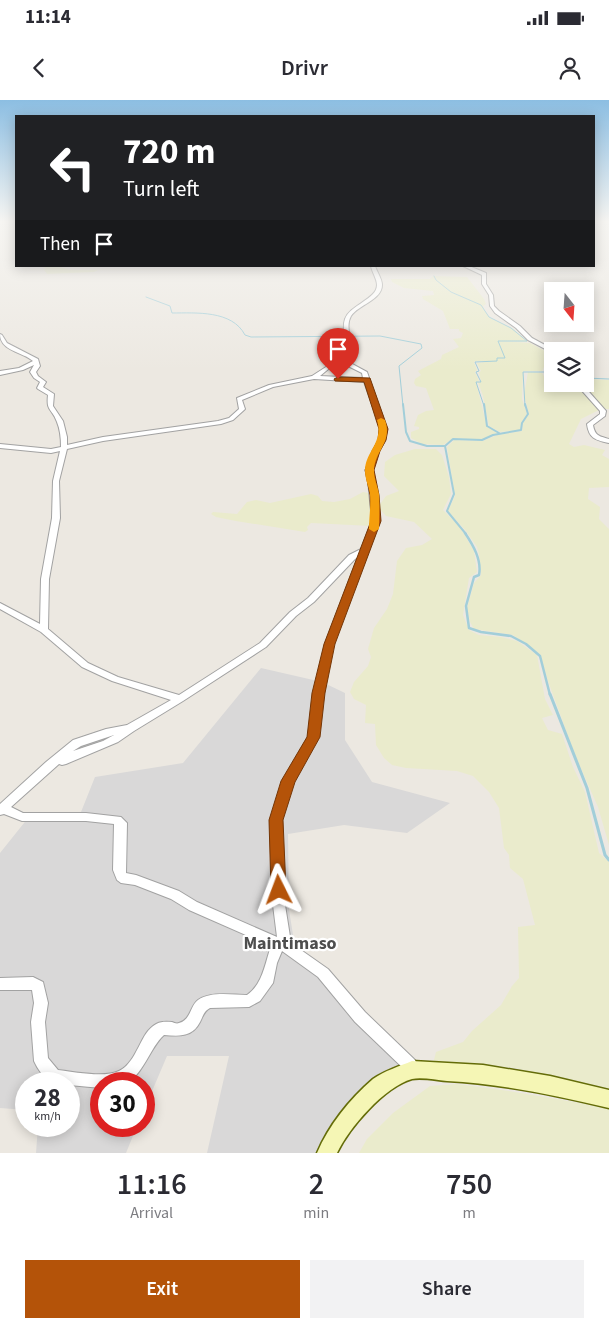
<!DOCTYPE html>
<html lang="en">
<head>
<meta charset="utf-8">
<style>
  :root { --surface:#fff; --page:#f2f2f3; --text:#2b2b33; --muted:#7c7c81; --accent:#b45309 }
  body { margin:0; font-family:"Source Sans 3",sans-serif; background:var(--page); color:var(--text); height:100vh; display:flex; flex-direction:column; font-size:19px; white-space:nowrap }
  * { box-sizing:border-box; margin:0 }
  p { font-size:16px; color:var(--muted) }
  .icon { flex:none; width:28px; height:28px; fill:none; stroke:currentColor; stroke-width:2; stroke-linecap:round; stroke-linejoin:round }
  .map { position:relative; height:1053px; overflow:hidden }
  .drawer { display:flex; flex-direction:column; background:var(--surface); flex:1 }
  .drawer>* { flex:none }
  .guide { position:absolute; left:15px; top:15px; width:580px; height:152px; border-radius:0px; box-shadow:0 2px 12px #0003; background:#202124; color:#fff; overflow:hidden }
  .needle { width:32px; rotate:163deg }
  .buttons { position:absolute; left:544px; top:182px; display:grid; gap:10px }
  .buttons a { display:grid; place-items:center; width:50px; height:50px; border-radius:0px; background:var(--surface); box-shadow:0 2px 12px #0003; font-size:25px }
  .speed { position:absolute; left:15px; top:972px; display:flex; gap:10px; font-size:25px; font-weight:700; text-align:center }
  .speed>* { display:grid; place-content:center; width:65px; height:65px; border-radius:50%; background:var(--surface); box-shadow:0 2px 12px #0003; line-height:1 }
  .speed small { font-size:12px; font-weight:400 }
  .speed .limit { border:8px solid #d22; background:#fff; color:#111 }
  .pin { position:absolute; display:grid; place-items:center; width:42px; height:42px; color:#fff; margin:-51px -21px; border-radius:50% 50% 50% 0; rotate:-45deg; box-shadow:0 0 5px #0007 }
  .pin .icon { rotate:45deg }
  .me { position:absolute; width:55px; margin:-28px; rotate:357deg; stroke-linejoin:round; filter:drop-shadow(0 0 4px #0008) }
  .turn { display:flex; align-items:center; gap:18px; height:105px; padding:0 25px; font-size:22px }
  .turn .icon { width:65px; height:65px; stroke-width:2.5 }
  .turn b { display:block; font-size:35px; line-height:42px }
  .then { display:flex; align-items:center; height:48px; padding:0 25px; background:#0003; gap:10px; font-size:19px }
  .eta { display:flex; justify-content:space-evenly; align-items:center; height:85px; text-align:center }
  .eta b { font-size:30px; font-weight:600; line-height:35px }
  .primary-button { display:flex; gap:10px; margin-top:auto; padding:10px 25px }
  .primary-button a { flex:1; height:58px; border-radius:0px; background:var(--accent); color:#fff; font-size:20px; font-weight:600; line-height:58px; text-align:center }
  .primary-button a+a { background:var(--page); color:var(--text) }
  .status { display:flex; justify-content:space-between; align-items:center; height:35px; padding:0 25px; background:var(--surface); direction:ltr }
  .status svg { height:14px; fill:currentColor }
  header { display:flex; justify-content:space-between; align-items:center; height:65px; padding:0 25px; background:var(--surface); font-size:22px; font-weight:600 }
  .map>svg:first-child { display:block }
  .residential { fill:#d9d8d8 }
  .farmland { fill:#eaebcc }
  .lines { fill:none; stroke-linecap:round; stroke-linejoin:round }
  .stream-far3 { stroke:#a2ced9; stroke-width:1 }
  .stream-far2 { stroke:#a2ced9; stroke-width:2 }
  .stream-far1 { stroke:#a2ced9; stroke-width:2.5 }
  .stream { stroke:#a2ced9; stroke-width:3 }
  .street-casing { stroke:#a2a2a2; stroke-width:2 }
  .secondary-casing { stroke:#646c08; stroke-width:3 }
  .street { fill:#fff; fill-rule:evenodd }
  .secondary { fill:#f5f6b5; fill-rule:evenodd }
  .route { fill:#b45309; stroke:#753606 }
  .slow { fill:#f59e0b }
  .labels { text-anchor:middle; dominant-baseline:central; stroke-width:4.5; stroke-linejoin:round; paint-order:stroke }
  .near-quarter-label { font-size:18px; font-weight:bold; fill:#4e4e4e; stroke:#fff }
</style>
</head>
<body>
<div class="status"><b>11:14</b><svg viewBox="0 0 49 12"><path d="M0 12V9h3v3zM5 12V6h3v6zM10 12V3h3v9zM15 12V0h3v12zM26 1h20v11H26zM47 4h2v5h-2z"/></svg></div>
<header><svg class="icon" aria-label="back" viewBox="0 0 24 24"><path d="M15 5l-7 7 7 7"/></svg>Drivr<svg class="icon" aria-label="person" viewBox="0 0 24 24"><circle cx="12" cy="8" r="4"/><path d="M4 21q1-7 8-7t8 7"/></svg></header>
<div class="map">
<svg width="609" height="1053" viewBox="0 0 609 1053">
  <rect width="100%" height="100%" fill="#ece8e1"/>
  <path class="residential" d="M261 568 322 582 345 593V640L372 682 450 703 407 733 344 725 288 734 289 810 295 847 334 875 363 915 406 954 400 968 324 1053H207L229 956H167L144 1010V984H101V1026H137L126 1053H36L38 1026H69V984H26V1010L0 1008V753L32 713 81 712 95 677 183 663Z"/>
  <path class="farmland" d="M39 166H55L71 170H98L94 172 47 174 44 170 46 168Z
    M433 176 467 177 484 199 486 204 483 206 485 211 490 218 512 228 528 242 501 241 530 243 545 251 546 263 542 271H523L522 299 527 314 522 321 520 330 500 332 489 326 483 296 478 282H481L479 272 481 271 477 263 493 261H476L474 262 477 270 475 272 479 281 476 282 487 327 498 333 481 340 454 338 443 345 422 344 411 338V332L419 329V327L414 326 418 315 426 311 434 310 426 288 416 286 414 283 415 279 421 275 418 271 441 259 442 255 459 247 453 239 461 238 463 233 459 231V229H450L443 211 423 199 422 196 434 195 433 191 404 188 392 182 391 179H430Z
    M528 272 542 273 545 278 550 279 552 284 560 287H564L560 284H575L581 288 587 297 598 306 599 310 581 319 569 344 574 347 584 345 605 350 602 355 609 359V387L589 388 588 399 600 407 599 419 609 429V745L598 707 575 655 548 581 540 554 513 535 474 529 470 522 467 508 474 483 481 475 479 454 477 447 466 431 448 411 455 396 447 347 454 340 483 341 497 335 522 331 523 323 529 314 524 295Z
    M585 279 609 280V309H604L581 284H585Z
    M415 349H436L442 355 449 377 451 394 443 410 460 427 474 451 477 472 469 478 463 515 469 530 479 535 501 537 517 541 537 555 545 599 553 615 542 618 548 630 562 634 573 667 585 692 599 753 609 762V991L515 968 477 964H433L436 952 463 942 472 931 501 905 512 886 519 878 518 827 535 825 523 779 510 768 509 755 504 748 499 708 489 692 473 676 457 671 406 668 392 665 384 658 376 645 375 624 365 623 366 605 354 599 350 592 354 582 368 566 371 557 368 549 374 528 387 509 393 494 397 461 406 448 422 445 432 439 414 422 386 416 378 407 386 396 399 391 384 376 385 362 395 355Z
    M363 392 368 393 370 395 372 426 311 423 307 427 308 430 305 432 236 421 216 417 211 414 213 412 237 414 247 402 256 400 270 403 311 394 318 396 322 401 334 402 350 399Z
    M457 984 509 991 609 1008V1053H359L367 1039 393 1013 430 986Z"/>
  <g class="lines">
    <path class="stream-far3" d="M434 176 436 180 451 192 481 205 489 217 511 228 527 241H498L505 258H497V261L475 262 479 271 476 272 481 282H476L484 306
      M146 197 170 206 172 213C196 213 232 210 245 235L251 237 380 236 421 244 422 248 399 266 403 306
      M585 278 609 279
      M525 306 523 272H552"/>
    <path class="stream-far2" d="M403 304 406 332 410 341 427 346H445
      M484 304 487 326 499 333
      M466 434 447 411 454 394 445 346 453 339 482 340 493 335 521 330 522 323 528 314 525 304"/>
    <path class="stream-far1" d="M465 433C473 445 482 460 479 475L474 477 466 506 469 528 481 532 511 536 526 544 540 556 550 595"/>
    <path class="stream" d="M550 594 587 688 605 755 609 760"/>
    <g class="street-casing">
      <path id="street" d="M371 166H375C377 172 382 179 382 185 382 200 358 205 351 216 345 226 352 240 350 251L343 259 367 272 387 329 385 341 379 351 373 370 380 421 333 544 324 593 318 637 293 681 282 720 285 805 291 843 328 869 365 912 415 960 419 970 417 975 412 977 407 975 405 970 355 922 318 877 282 851 277 863 273 883 260 901 249 907 210 908C204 911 203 916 200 922 192 938 178 936 164 935 150 947 142 978 125 983 118 985 108 984 101 984V988L69 985V984C64 984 57 985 52 983 45 980 37 968 34 961L31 922 34 903 32 890H0V878L33 877 43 882 48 903 45 922 48 958 58 970C75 972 104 978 119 971 134 964 139 942 148 931 156 922 161 921 172 922 174 923 177 924 179 923 191 920 190 906 198 900 211 891 232 895 247 895 263 884 265 863 271 846L189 810 171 799 135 785 121 783 117 780 113 770 114 724 86 721H22L4 714 0 715V704L46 662 73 640 106 629 127 625 171 600 112 581 82 567 41 532 0 509V503L40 524 41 479 52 418 53 381 60 351 51 353 0 348V344L51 349 61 347C61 338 60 329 57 322 52 308 46 312 48 295L38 289 37 288 40 282 34 278 30 272 34 265 23 270 0 275V271L19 268 33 261C23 252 0 251 0 234L2 235 7 243 38 259 40 266 36 272 38 276 46 282 43 287 54 294 53 306 63 321 67 337V345L103 337 218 321 229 318 239 309 237 298 269 285 312 276 326 267 338 256 340 255 344 251 345 247C345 238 342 228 345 219 350 205 377 199 377 185 377 179 372 172 371 166ZM338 261 362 273 363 278 320 276ZM314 279 364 282 381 329 379 341 373 351 367 370 372 421 361 449 349 455 308 498 290 512 260 543 179 595 118 577 88 563 48 529 49 479 60 418 59 381 67 349 103 341 221 324 233 320 244 310 245 309 242 300 273 287ZM358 457 325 544 314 593 308 637 283 681 270 720 273 805 277 837 197 802 179 791 136 775 126 773 127 723 121 717 86 713H23L11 707 59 664 62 665 66 664 118 642 134 631 183 601 266 547 296 516 314 502 355 459ZM114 635 103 641 73 651 81 646Z
        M463 166H469L486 173V184L493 195 494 206 499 211 520 226 532 238 556 251 551 252 528 240 516 228 495 213 490 206 489 195 482 184V175Z
        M576 284H582L606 311 605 316 593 325C595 336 599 336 609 339V343C596 340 589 339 587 324L600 314V311Z"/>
    </g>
    <g class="secondary-casing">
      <path id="secondary" d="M412 961 483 965 550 976 609 990V1008C555 995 502 984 447 981 436 980 422 977 412 979 384 987 349 1028 337 1053H317C329 1025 350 999 373 979 384 971 400 966 412 961Z"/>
    </g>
    <use href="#street" class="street"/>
    <use href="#secondary" class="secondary"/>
  </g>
  <linearGradient id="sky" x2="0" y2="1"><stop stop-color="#8cbee2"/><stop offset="0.45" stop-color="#f6f5f2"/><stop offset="1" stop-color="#f6f5f2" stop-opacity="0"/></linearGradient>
  <rect width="609" height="270" fill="url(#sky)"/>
  <path class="route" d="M338 277 370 278 388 329 386 340 380 351 374 370 379 395 381 421 335 544 325 593 320 637 295 682 283 720 286 790 284 794 279 796 273 794 271 790 269 720 281 681 307 637 312 593 324 544 371 421 370 395 365 370 372 351 378 340 379 329 364 282 335 281 334 279Z"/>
  <path class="slow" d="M381 318 385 320C393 343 374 351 374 371 374 379 378 387 379 394 380 406 379 418 379 429L374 432 369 429C369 418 371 406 370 394 369 387 365 379 365 371 365 351 384 343 377 320Z"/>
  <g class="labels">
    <g class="near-quarter-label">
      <text x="290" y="843">Maintimaso</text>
    </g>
  </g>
</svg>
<div class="buttons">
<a><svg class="needle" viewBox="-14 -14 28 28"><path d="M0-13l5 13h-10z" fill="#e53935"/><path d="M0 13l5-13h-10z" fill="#7c7c81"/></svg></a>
<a><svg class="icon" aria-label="layers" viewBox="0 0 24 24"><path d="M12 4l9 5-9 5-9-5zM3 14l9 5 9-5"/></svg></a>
</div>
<div class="speed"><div>28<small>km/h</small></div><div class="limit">30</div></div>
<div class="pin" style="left:338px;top:279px;background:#d93025"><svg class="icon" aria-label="arrive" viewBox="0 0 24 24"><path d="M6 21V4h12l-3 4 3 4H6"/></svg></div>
<svg class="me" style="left:279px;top:790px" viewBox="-20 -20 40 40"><path d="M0-17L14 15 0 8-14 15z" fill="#b45309" stroke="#fff" stroke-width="4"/></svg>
<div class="guide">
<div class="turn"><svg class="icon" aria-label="left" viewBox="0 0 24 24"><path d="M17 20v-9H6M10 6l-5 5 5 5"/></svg><div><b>720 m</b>Turn left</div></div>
<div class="then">Then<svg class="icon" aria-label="arrive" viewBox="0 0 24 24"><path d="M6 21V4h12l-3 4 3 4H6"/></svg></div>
</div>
</div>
<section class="drawer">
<div class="eta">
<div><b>11:16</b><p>Arrival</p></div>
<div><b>2</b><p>min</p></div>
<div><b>750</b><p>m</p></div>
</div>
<div class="primary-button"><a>Exit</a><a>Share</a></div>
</section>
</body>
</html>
